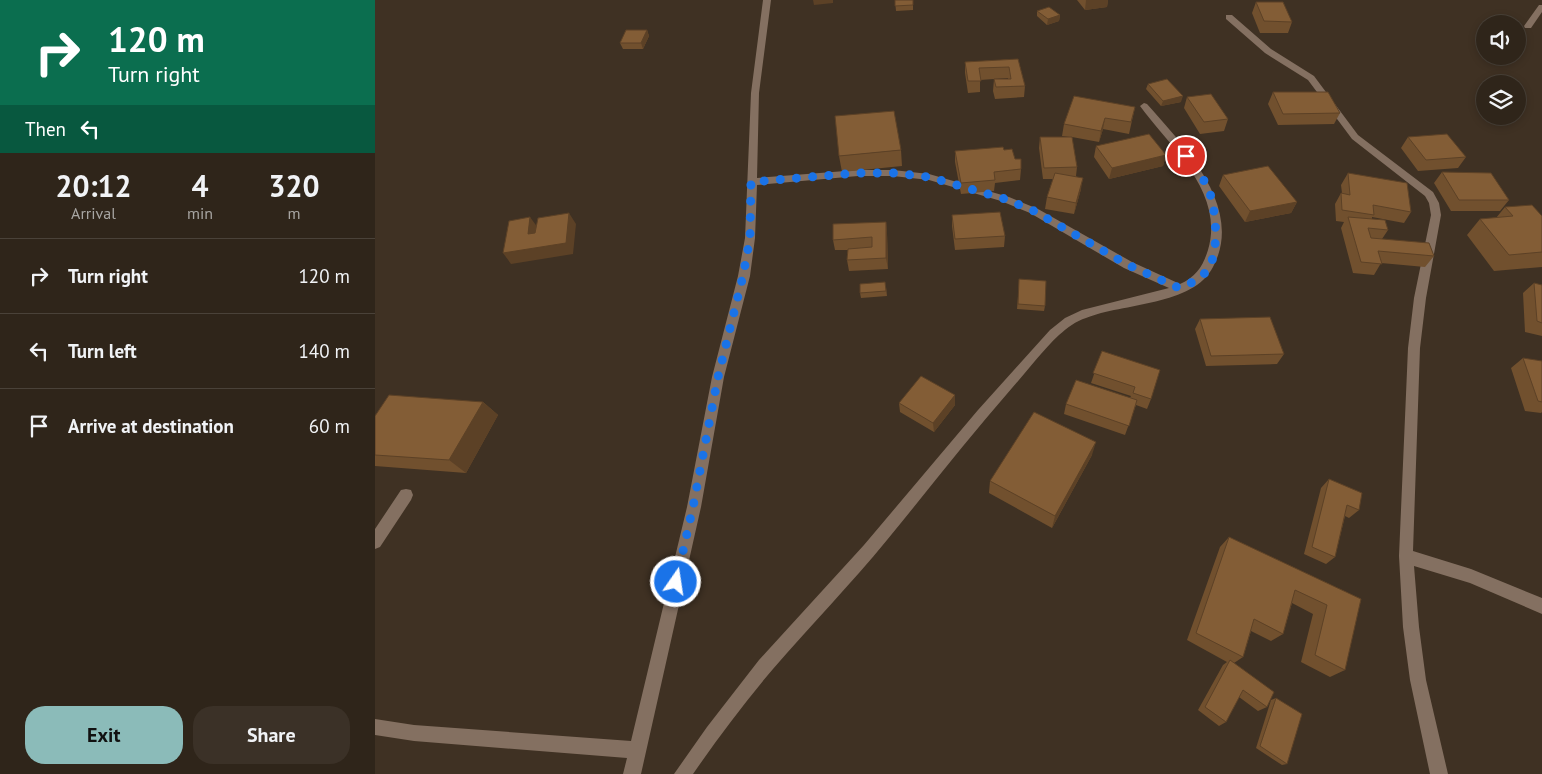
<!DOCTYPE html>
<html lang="en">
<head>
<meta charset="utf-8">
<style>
  :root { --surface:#2f251a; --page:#3b3127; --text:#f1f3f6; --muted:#a7a5a2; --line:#4a4239; --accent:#8bbbb9 }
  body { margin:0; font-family:"PT Sans",sans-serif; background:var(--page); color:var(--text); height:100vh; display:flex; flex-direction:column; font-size:19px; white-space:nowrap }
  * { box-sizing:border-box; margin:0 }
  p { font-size:16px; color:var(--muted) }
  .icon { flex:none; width:28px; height:28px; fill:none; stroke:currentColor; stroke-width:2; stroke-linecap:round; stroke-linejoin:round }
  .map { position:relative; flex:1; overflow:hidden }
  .sheet { display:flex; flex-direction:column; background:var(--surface); width:375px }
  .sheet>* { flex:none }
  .top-card { background:#0b6e4f; color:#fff; overflow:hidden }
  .controls { position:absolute; left:1101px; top:15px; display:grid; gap:10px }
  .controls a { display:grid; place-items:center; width:50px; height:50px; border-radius:50%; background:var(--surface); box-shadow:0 2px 8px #0003,0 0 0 1px var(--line); font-size:25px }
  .pin { position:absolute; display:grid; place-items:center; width:42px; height:42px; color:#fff; margin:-21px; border:2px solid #fff; border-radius:50%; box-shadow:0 1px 5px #0007 }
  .me { position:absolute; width:55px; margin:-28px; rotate:13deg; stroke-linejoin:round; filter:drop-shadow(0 0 4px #0008) }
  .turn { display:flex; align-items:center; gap:18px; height:105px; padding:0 25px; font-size:22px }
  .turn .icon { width:65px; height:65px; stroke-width:2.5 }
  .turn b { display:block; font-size:35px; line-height:42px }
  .then { display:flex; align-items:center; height:48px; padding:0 25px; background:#0003; gap:10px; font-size:19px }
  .eta { display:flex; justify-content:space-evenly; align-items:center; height:85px; text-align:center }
  .eta b { font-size:30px; font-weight:700; line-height:35px }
  .primary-button { display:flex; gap:10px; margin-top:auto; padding:10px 25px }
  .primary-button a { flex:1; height:58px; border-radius:20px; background:var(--accent); color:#111; font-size:20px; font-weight:700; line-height:58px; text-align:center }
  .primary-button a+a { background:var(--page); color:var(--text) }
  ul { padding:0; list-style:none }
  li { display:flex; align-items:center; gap:15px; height:75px; padding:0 25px; border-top:1px solid var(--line) }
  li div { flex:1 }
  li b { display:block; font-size:19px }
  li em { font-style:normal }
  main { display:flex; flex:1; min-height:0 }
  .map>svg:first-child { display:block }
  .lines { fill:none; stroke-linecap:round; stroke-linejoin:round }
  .minor { fill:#847061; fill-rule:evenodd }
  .wall { fill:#71502e }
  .shaded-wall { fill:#5c4126 }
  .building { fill:#835d36; stroke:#5c4126 }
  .route { stroke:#1a73e8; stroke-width:9; stroke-dasharray:0 16.2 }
</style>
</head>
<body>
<main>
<section class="sheet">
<div class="top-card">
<div class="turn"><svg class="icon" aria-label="right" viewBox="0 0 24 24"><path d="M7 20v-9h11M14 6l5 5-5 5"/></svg><div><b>120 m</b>Turn right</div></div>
<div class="then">Then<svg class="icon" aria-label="left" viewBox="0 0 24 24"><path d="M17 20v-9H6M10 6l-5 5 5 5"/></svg></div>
</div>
<div class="eta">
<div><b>20:12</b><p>Arrival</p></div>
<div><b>4</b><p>min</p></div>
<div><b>320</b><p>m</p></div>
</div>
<ul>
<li><svg class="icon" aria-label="right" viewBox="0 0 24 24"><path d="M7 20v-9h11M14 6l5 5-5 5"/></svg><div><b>Turn right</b></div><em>120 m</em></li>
<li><svg class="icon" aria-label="left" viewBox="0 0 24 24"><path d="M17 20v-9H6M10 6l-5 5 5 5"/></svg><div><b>Turn left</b></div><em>140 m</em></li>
<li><svg class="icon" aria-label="arrive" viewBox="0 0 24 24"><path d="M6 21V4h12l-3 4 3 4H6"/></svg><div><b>Arrive at destination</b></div><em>60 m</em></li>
</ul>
<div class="primary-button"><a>Exit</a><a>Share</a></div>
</section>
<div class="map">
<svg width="1167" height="774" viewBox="0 0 1167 774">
  <rect width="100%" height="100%" fill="#3f3123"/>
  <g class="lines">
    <path class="minor" d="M388 0H396L384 93 382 178 483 170H518L554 174 634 197 663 209 757 262 805 284C821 277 828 266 833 250 850 192 795 147 765 106L769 103 772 104C808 145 870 207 838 267 818 306 748 303 711 318 701 321 692 328 684 335 667 351 653 370 637 388 594 437 554 489 512 540 476 584 435 626 398 669 369 703 343 738 318 774H299L332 727 384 660 489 545 603 410 675 330 690 318 707 310 794 288 749 268 655 213 626 201 554 180 518 176H483L382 185 380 238 375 276 349 377 326 507 266 774H248L252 758 39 741 0 735V719L39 725 256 741 312 507 337 377 363 276 370 238 376 93Z
      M1164 5H1167V12L1156 28H1150L1149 26Z
      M851 15H857L896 49 939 76 983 135 1058 192 1064 203 1066 215 1051 298 1045 348 1038 551 1096 569 1167 598V614L1095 583 1039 566 1044 627 1051 680 1073 774H1055L1035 680 1028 627 1024 556 1033 348 1039 298 1056 215 1054 203 1050 196 977 139 933 80 890 53 851 19Z
      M31 489 36 490 38 495 36 500 5 547 0 549V529L26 490Z"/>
  </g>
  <path class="wall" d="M520 0H538V10L521 11Z
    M702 0H733L732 7 710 10Z
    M881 2 917 22 913 33H885L877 13Z
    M662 11 685 15 684 21 672 25 662 16Z
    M272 30 274 36 268 49H248L245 43Z
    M643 59 650 86 649 97 620 99 618 91 619 79H633V78L605 80V92L593 93 590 73V62Z
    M773 84 806 102 786 106 771 89Z
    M898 92 965 113 959 124 903 125 893 104Z
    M812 97 853 119 849 131 825 134 809 108Z
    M760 107 754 134 728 129 724 142 697 137 702 167 701 176 706 189 699 214 670 209 672 197 678 179H668L664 148 665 137H694L687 136 689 124Z
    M1033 137 1091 157 1083 168 1043 171 1026 148Z
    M721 146 791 155 788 166 734 179 719 157Z
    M526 150 527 166 467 172 464 156Z
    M629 150 640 159 646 169 645 180 620 183 619 191 586 194 580 162V151Z
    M1067 172 1134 200 1125 211H1076L1059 183Z
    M973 173 1036 212 1029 223 997 217V219L1013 230 1007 239 1059 256 1050 267 1006 263 999 275 978 273 966 228 969 222 961 221 960 204 966 193H967L966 185Z
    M848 175 922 202 916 213 870 222 844 186Z
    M1130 207 1167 216V267L1119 271 1092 235 1105 219 1121 218Z
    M577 215 630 236 629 247 580 250 577 226Z
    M511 222 512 233 513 269 474 271 472 260 473 250H460L458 240Z
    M1159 283 1167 285V336L1150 332 1148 293Z
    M644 284 670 306 669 311 642 309Z
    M511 287 512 296 486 298 485 293Z
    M825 319 909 354 902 364 831 366 820 329Z
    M727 351 776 399 772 409 761 405 750 435 689 414 691 404 755 398 756 396 716 383Z
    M1148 358 1167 361V412L1166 413 1150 411 1136 368Z
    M108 402 123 415 91 473 0 466V416Z
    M524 403 580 405 559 432 525 412Z
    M717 455 677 528 614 493 615 481Z
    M954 479 984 510 974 518 970 516 960 557 951 564 929 554 946 488Z
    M854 537 986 599 970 670 955 677 926 662 938 614 917 603 908 634 896 641 876 631 868 657 859 663 892 707 883 711 864 697 851 722 844 726 823 710 848 665 852 662 812 640 845 547Z
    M901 698 912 764 907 765 881 748 896 700Z"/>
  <path class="shaded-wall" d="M438 0H458V3L439 5Z
    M711 0H733L732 7 710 10Z
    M685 15 684 21 672 25 673 19Z
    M272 30 274 36 268 49 266 43Z
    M808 96 806 102 786 106 788 101Z
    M730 118 728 129 724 142 726 131Z
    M791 155 788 166 734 179 737 168Z
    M708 178 706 189 699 214 701 203Z
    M922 202 916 213 870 222 875 211Z
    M194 213 201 224 198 254 136 264 128 253Z
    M155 217 163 228 161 245 153 234Z
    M511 222 512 233 513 269 511 258Z
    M580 395V405L559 432 558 423Z
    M108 402 123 415 91 473 74 460Z
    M721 442 717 455 677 528 680 516Z"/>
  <path class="building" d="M520 0H538V5L520 6Z
    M881 2H908L917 22 889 21Z
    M674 7 685 15 673 19 662 11Z
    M251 30H272L266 43H245Z
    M643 59 650 86 621 87 619 79H636L634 67 604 68 606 81H593L590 62Z
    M792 79 808 96 788 101 773 84Z
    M898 92H953L965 113 908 114Z
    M836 94 853 119 829 122 812 97Z
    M699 96 760 107 756 122 730 118 726 131 689 124Z
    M519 111 526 150 464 156 460 116Z
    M774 134 791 155 737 168 721 146Z
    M1072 134 1091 157 1051 160 1033 137Z
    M665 137H697L702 167 669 168Z
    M628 147 629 150 637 149 640 159H646V169L619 172 620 180 586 183 580 151Z
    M893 166 922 202 875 211 848 175Z
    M1067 172 1116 173 1134 200H1084Z
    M680 173 708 178 701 203 672 197Z
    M973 173 1032 183 1036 212 998 205 999 215 967 210 966 193 975 195Z
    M1157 205 1167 216V252L1134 255 1105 219 1138 216 1130 207Z
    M625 212 630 236 580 239 577 215Z
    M194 213 191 243 128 253 134 221 155 217 153 234 160 233 163 218Z
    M973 217 1010 220 1013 230 993 228 996 238 1054 243 1059 256 1003 251 1007 264 986 262Z
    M511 222V258L472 260 473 249 497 247V237L458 240V224Z
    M644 279 671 281 670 306 643 304Z
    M510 282 511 291 485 293V284Z
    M1159 283 1167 285V323L1162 321Z
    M895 317 909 354 836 356 825 319Z
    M727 351 785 370 776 399 758 393 760 387 718 373Z
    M1148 358 1167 361V402L1163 401Z
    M546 376 580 395 558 423 524 403Z
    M701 380 762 400 754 426 691 404Z
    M14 395 108 402 74 460 0 455V416Z
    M659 412 721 442 680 516 615 481Z
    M954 479 987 493 984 510 972 505 960 557 937 547Z
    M854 537 986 599 970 670 940 655 952 605 920 590 908 634 879 619 868 657 821 633Z
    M855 660 899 692 892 707 868 690 851 722 830 707Z
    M901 698 927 714 912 764 885 746Z"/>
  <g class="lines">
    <path class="route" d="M301 582 318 507 343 377 368 276 375 238 376 182 483 173H518L554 177 630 199 659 211 753 265 804 288C815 284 826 279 833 269 845 251 841 207 833 188 827 176 819 166 811 156"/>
  </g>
</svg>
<div class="controls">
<a><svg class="icon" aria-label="sound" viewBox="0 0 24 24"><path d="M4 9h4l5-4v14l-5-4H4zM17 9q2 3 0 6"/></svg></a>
<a><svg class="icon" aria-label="layers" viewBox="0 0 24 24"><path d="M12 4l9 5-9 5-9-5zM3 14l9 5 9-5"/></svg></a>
</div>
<div class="pin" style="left:811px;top:156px;background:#d93025"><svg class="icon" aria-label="arrive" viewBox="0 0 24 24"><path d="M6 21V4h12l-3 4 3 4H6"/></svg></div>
<svg class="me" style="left:301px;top:582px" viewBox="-20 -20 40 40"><circle r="17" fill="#1a73e8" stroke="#fff" stroke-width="3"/><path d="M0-11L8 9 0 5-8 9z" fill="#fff"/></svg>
</div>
</main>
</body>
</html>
